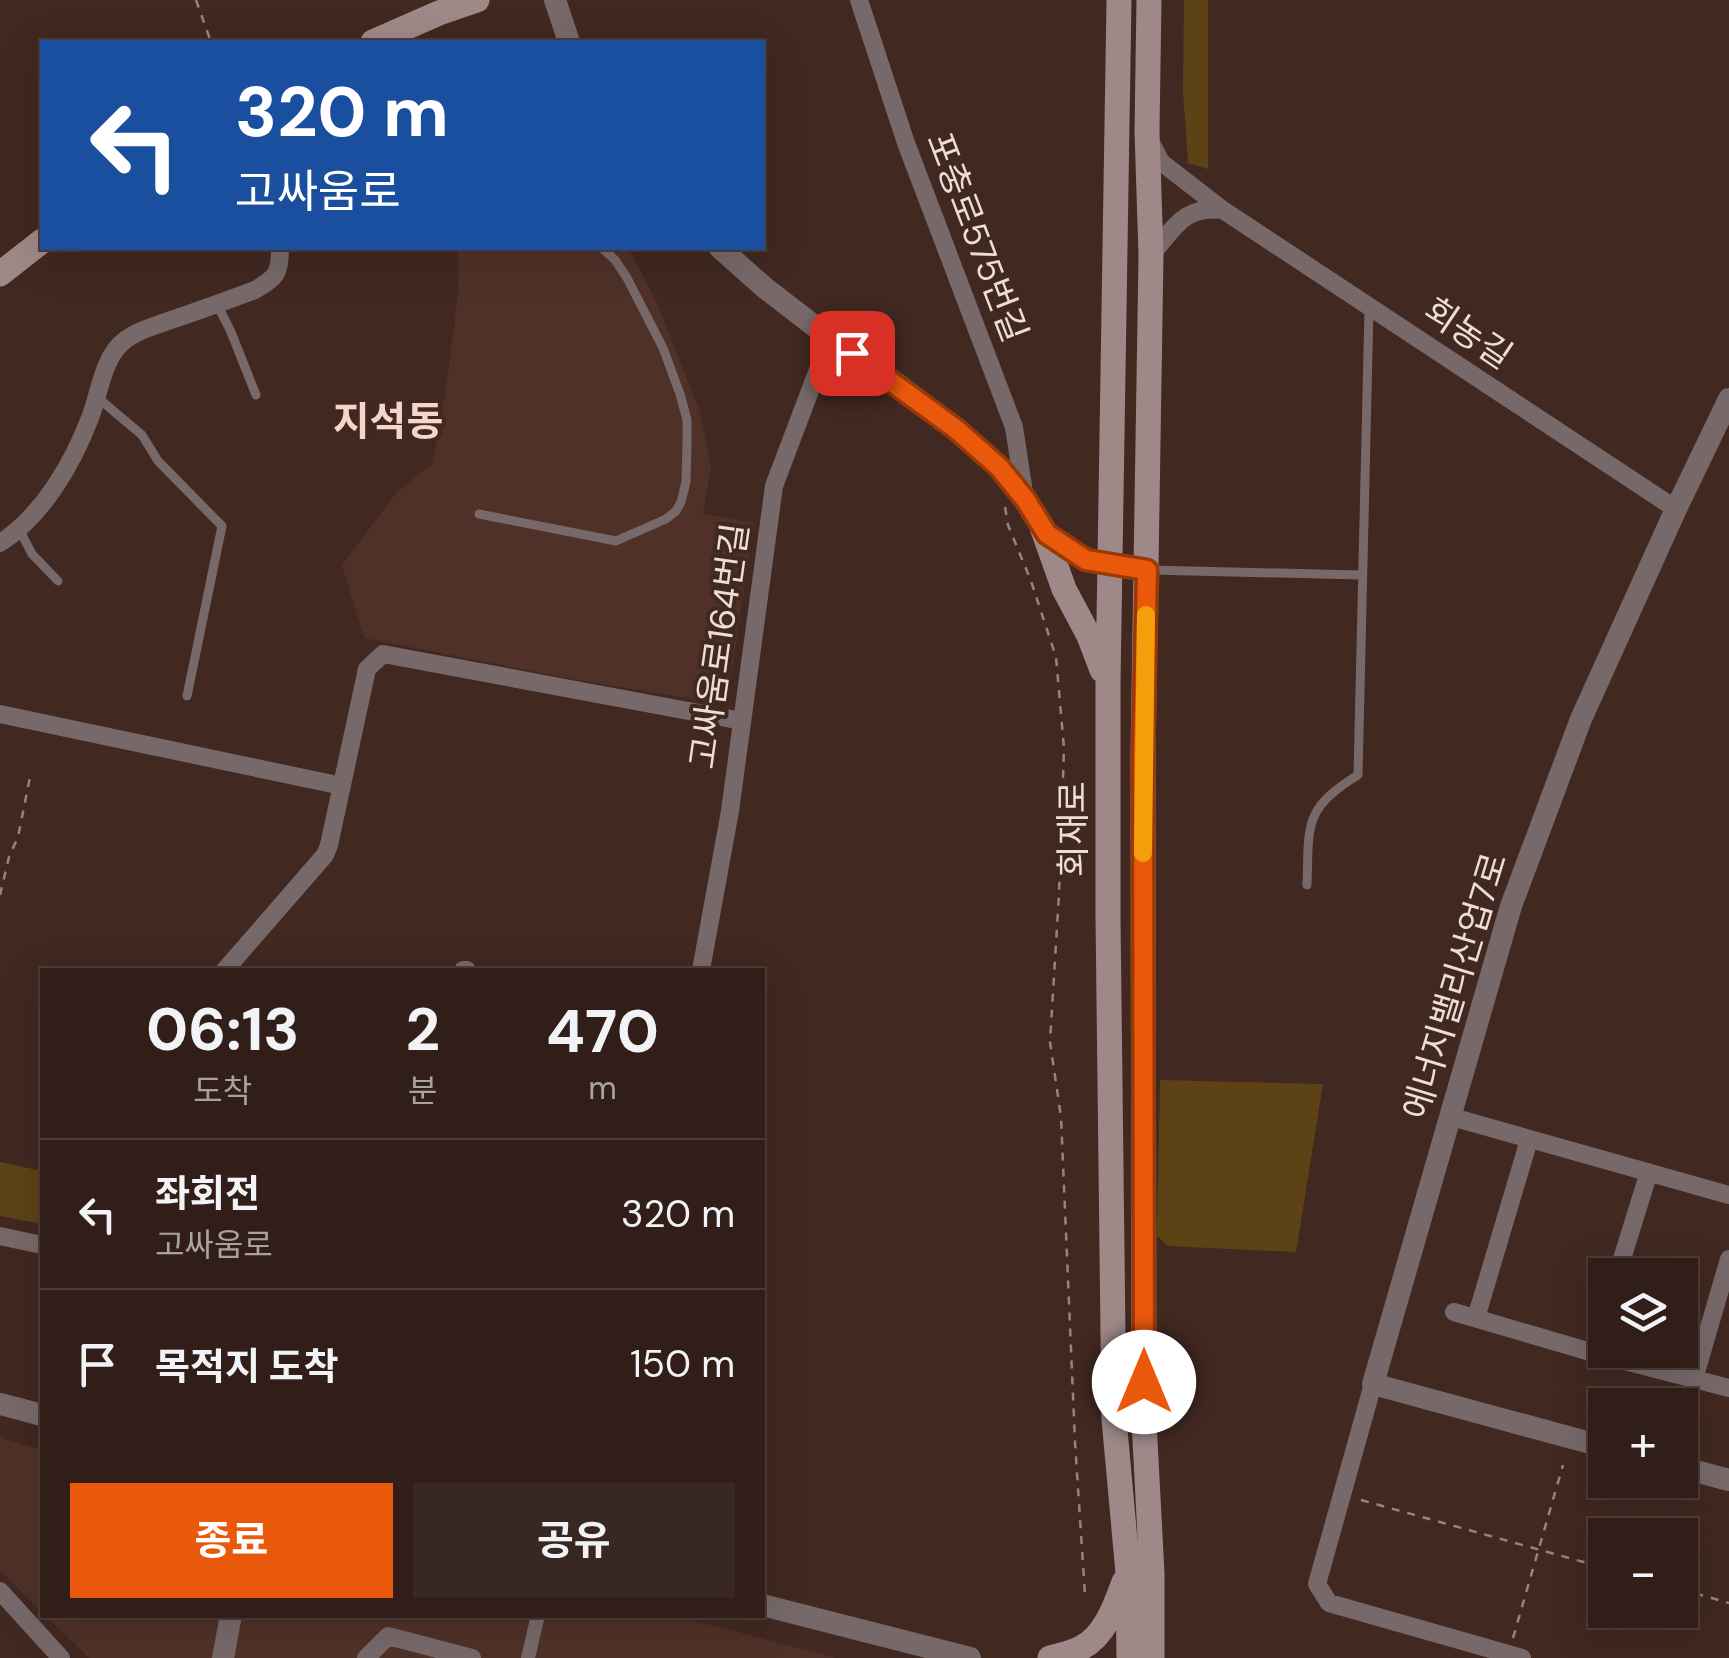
<!DOCTYPE html>
<html lang="ko">
<head>
<meta charset="utf-8">
<style>
  :root { --surface:#311e19; --page:#392722; --text:#f1f3f6; --muted:#a8a2a2; --line:#4c3c38; --accent:#ea580c }
  body { margin:0; font-family:"DM Sans","Noto Sans KR",sans-serif; background:var(--page); color:var(--text); height:100vh; display:flex; flex-direction:column; font-size:38px; white-space:nowrap }
  * { box-sizing:border-box; margin:0 }
  p { font-size:32px; color:var(--muted) }
  .icon { flex:none; width:55px; height:55px; fill:none; stroke:currentColor; stroke-width:2; stroke-linecap:round; stroke-linejoin:round }
  .map { position:relative; flex:1; overflow:hidden }
  .drawer { position:absolute; left:40px; top:968px; width:725px; height:650px; display:flex; flex-direction:column; background:var(--surface); border-radius:0px; box-shadow:0 10px 40px #0002,0 0 0 2px var(--line) }
  .drawer>* { flex:none }
  .hud { position:absolute; left:40px; top:40px; width:725px; height:210px; border-radius:0px; box-shadow:0 10px 40px #0002,0 0 0 2px var(--line); background:#1a4fa0; color:#fff; overflow:hidden }
  .controls { position:absolute; left:1588px; top:1258px; display:grid; gap:20px }
  .controls a { display:grid; place-items:center; width:110px; height:110px; border-radius:0px; background:var(--surface); box-shadow:0 10px 40px #0002,0 0 0 2px var(--line); font-size:50px }
  .pin { position:absolute; display:grid; place-items:center; width:85px; height:85px; color:#fff; margin:-42px; border-radius:20px; box-shadow:0 5px 15px #0006 }
  .me { position:absolute; width:110px; margin:-55px; rotate:0deg; stroke-linejoin:round; filter:drop-shadow(0 0 8px #0008) }
  .turn { display:flex; align-items:center; gap:35px; height:210px; padding:0 30px; font-size:45px }
  .turn .icon { width:130px; height:130px; stroke-width:2.5 }
  .turn b { display:block; font-size:70px; line-height:85px }
  .eta { display:flex; justify-content:space-evenly; align-items:center; height:170px; text-align:center }
  .eta b { font-size:60px; font-weight:700; line-height:70px }
  .primary-button { display:flex; gap:20px; margin-top:auto; padding:20px 30px }
  .primary-button a { flex:1; height:115px; border-radius:0px; background:var(--accent); color:#fff; font-size:40px; font-weight:700; line-height:115px; text-align:center }
  .primary-button a+a { background:var(--page); color:var(--text) }
  ul { padding:0; list-style:none }
  li { display:flex; align-items:center; gap:30px; height:150px; padding:0 30px; border-top:2px solid var(--line) }
  li div { flex:1 }
  li b { display:block; font-size:38px }
  li em { font-style:normal }
  .map>svg:first-child { display:block }
  .built { fill:#4f3127 }
  .green { fill:#5d4216 }
  .lines { fill:none; stroke-linecap:round; stroke-linejoin:round }
  .path { stroke:#98837d; stroke-width:2.5; stroke-dasharray:8 8; stroke-linecap:butt }
  .service { stroke:#776969; stroke-width:9 }
  .pedestrian { stroke:#776969; stroke-width:14 }
  .minor { stroke:#776969; stroke-width:18 }
  .tertiary { stroke:#776969; stroke-width:22 }
  .secondary { stroke:#9e8888; stroke-width:25 }
  .route-casing { stroke:#983908; stroke-width:25 }
  .route { stroke:#ea580c; stroke-width:18 }
  .slow { stroke:#f59e0b; stroke-width:18 }
  .labels { text-anchor:middle; dominant-baseline:central; stroke-width:8; stroke-linejoin:round; paint-order:stroke }
  .street-label { font-size:35px; fill:#edddd8; stroke:#412821 }
  .quarter-label { font-size:40px; font-weight:bold; fill:#f6d5cb; stroke:#412821 }
</style>
</head>
<body>
<div class="map">
<svg width="1729" height="1658" viewBox="0 0 1729 1658">
  <rect width="100%" height="100%" fill="#412821"/>
  <path class="built" d="M458 248H624L633 256 658 305 700 412 711 466 703 514 754 523 728 698 723 704 572 679 364 638 342 565 397 492 433 463 448 375 458 295Z
    M0 1438 42 1450V1612L0 1570Z
    M45 1615H672L836 1658H89Z"/>
  <path class="green" d="M1184 0H1208V169L1188 163 1183 91Z
    M1160 1080 1323 1084 1296 1252 1168 1246 1157 1236Z
    M0 1162 42 1171V1224L0 1216Z"/>
  <g class="lines">
    <path class="path" d="M196 0 211 42
      M1005 507 1008 525 1031 581 1056 657 1064 748 1059 894 1050 1042 1061 1117 1075 1442 1085 1595
      M0 895 9 857 18 837 31 772
      M1361 1500 1605 1568
      M1680 1589 1729 1603
      M1513 1638 1563 1465"/>
    <path class="service" d="M217 304 231 332 256 395
      M98 398 142 435 158 461 222 526 187 696
      M479 514 616 541 666 519 676 511 681 502 686 482 687 443V420L680 394 663 348 627 278 615 260 602 248
      M19 529 32 554 58 581
      M1150 570 1361 575
      M1307 885C1309 825 1303 809 1358 775L1369 309"/>
    <path class="pedestrian" d="M528 1658 538 1615"/>
    <path class="minor" d="M859 0 906 143 1014 427 1025 499
      M1150 141 1161 162 1223 210C1182 206 1175 228 1151 255
      M1223 210 1676 509
      M0 543C42 516 72 465 90 418 99 395 103 357 124 341 138 330 157 325 174 319 201 310 228 300 255 290 277 277 280 273 280 248
      M0 714 342 786
      M225 970 325 855 329 845 367 669 383 654 742 721
      M463 970H467
      M701 970 730 811 774 486 830 338
      M1452 1117 1729 1195
      M0 1236 42 1245
      M1617 1275 1649 1172
      M1454 1312 1594 1353 1729 1388
      M1476 1318 1529 1140
      M1594 1353 1605 1315
      M1694 1379 1729 1259
      M1373 1384 1317 1584 1329 1603 1522 1658
      M0 1591 61 1658
      M366 1658 388 1636 472 1658"/>
    <path class="tertiary" d="M555 0 569 42
      M720 248 765 288 830 338 896 383 956 429 999 467 1025 499 1047 534 1086 559 1147 569
      M0 1404 42 1415
      M1605 1447 1373 1384 1511 906 1581 719 1676 509 1729 399
      M1680 1467 1729 1480
      M762 1605 970 1658
      M223 1658 231 1615"/>
    <path class="secondary" d="M1119 0 1108 683V917L1114 1419 1128 1573 1129 1658
      M1149 0 1147 131 1151 255 1143 755 1144 1421 1152 1574V1658
      M373 42 439 13 477 0
      M0 274 42 241
      M1042 527 1064 589 1089 636 1102 670
      M1050 1658C1060 1655 1072 1653 1081 1648 1105 1636 1115 1606 1124 1582"/>
  </g>
  <g class="lines">
    <g class="route-casing">
      <path id="route" d="M852 353 956 429 999 467 1025 499 1047 534 1086 560 1147 570 1143 755 1144 1382"/>
    </g>
    <use href="#route" class="route"/>
    <path class="slow" d="M1143 853 1146 615"/>
  </g>
  <g class="labels">
    <g class="street-label">
      <text transform="translate(977 237) rotate(69)">포충로575번길</text>
      <text transform="translate(1468 333) rotate(34)">회농길</text>
      <text transform="translate(719 646) rotate(-82)">고싸움로164번길</text>
      <text transform="translate(1073 829) rotate(-90)">회재로</text>
      <text transform="translate(1455 986) rotate(-73)">에너지밸리산업7로</text>
    </g>
    <g class="quarter-label">
      <text x="388" y="421">지석동</text>
    </g>
  </g>
</svg>
<div class="controls">
<a><svg class="icon" aria-label="layers" viewBox="0 0 24 24"><path d="M12 4l9 5-9 5-9-5zM3 14l9 5 9-5"/></svg></a>
<a>+</a>
<a>−</a>
</div>
<div class="pin" style="left:852px;top:353px;background:#d93025"><svg class="icon" aria-label="arrive" viewBox="0 0 24 24"><path d="M6 21V4h12l-3 4 3 4H6"/></svg></div>
<svg class="me" style="left:1144px;top:1382px" viewBox="-20 -20 40 40"><circle r="19" fill="#fff"/><path d="M0-13L10 11 0 6-10 11z" fill="#ea580c"/></svg>
<div class="hud">
<div class="turn"><svg class="icon" aria-label="left" viewBox="0 0 24 24"><path d="M17 20v-9H6M10 6l-5 5 5 5"/></svg><div><b>320 m</b>고싸움로</div></div>
</div>
<section class="drawer">
<div class="eta">
<div><b>06:13</b><p>도착</p></div>
<div><b>2</b><p>분</p></div>
<div><b>470</b><p>m</p></div>
</div>
<ul>
<li><svg class="icon" aria-label="left" viewBox="0 0 24 24"><path d="M17 20v-9H6M10 6l-5 5 5 5"/></svg><div><b>좌회전</b><p>고싸움로</p></div><em>320 m</em></li>
<li><svg class="icon" aria-label="arrive" viewBox="0 0 24 24"><path d="M6 21V4h12l-3 4 3 4H6"/></svg><div><b>목적지 도착</b></div><em>150 m</em></li>
</ul>
<div class="primary-button"><a>종료</a><a>공유</a></div>
</section>
</div>
</body>
</html>
